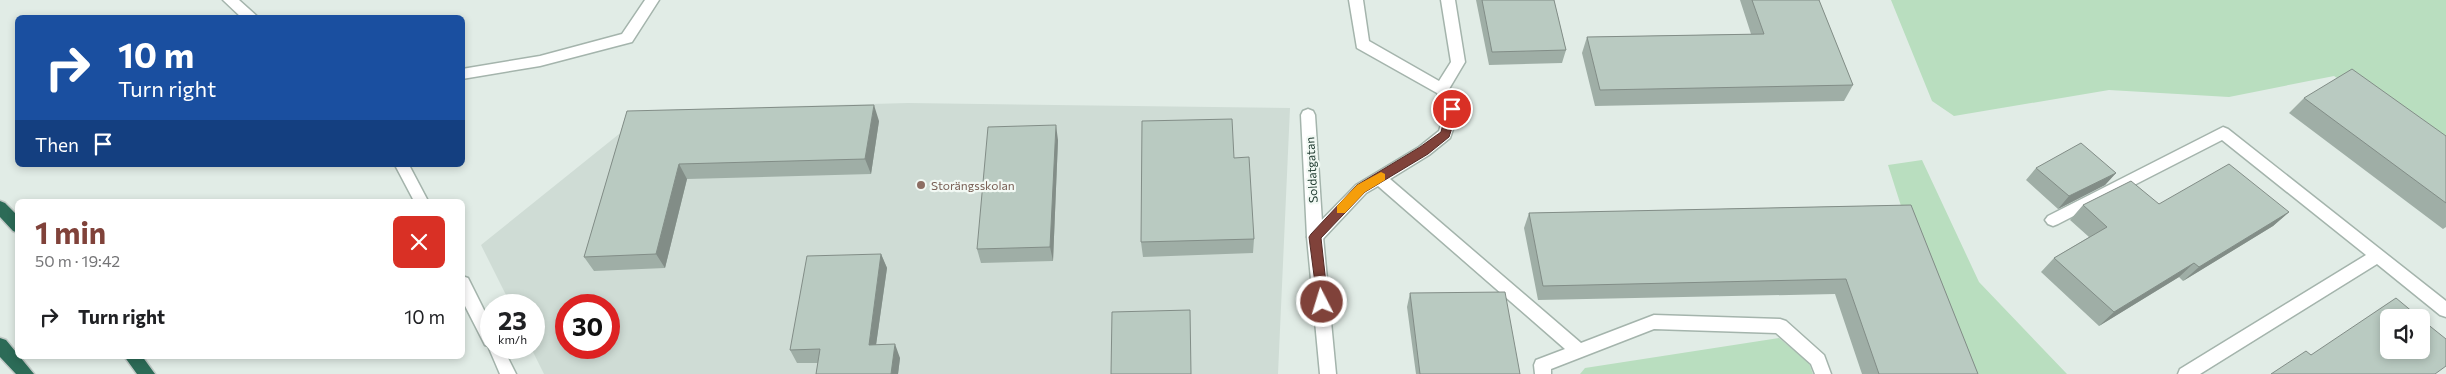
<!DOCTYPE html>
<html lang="en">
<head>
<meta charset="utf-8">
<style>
  :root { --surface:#fff; --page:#f2f2f2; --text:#202124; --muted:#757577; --accent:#80423a }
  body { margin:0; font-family:Commissioner,sans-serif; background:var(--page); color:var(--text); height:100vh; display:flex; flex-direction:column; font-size:19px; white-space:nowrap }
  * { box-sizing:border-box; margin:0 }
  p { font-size:16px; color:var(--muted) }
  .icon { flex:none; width:28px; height:28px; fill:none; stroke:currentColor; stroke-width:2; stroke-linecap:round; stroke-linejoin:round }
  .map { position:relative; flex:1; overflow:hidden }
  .details { position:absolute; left:15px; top:199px; width:450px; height:160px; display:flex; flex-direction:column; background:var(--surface); border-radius:8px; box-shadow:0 2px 8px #0003 }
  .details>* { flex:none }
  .banner { position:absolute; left:15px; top:15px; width:450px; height:152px; border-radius:8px; box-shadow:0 2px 8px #0003; background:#1a4fa0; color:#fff; overflow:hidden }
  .buttons { position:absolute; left:2380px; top:309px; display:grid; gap:10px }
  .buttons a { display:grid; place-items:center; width:50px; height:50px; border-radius:8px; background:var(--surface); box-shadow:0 2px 8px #0003; font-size:25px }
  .speed { position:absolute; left:480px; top:294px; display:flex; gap:10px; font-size:25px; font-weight:700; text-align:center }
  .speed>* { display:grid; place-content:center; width:65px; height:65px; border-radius:50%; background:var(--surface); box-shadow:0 2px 8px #0003; line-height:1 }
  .speed small { font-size:12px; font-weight:400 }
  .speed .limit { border:8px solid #d22; background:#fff; color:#111 }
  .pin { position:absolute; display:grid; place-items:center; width:42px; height:42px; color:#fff; margin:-21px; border:2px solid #fff; border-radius:50%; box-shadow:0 1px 5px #0007 }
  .me { position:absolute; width:55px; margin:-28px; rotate:355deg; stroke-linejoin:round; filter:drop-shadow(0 0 4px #0008) }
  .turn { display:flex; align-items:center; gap:18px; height:105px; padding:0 20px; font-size:22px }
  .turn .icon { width:65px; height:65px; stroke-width:2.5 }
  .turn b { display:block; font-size:35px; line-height:42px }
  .then { display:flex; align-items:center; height:48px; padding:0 20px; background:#0003; gap:10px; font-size:19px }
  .round { display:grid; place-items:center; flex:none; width:52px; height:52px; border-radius:8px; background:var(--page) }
  .headline { display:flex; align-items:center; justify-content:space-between; height:85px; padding:0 20px }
  h1 { font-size:30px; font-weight:700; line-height:38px; color:var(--accent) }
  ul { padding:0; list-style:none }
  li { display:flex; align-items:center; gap:15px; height:65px; padding:0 20px }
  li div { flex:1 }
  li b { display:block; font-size:19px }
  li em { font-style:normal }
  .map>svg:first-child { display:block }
  .built { fill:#cfdcd5; fill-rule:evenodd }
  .green { fill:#b9debf }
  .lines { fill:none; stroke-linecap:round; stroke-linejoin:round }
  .service-casing { stroke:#a4b4ac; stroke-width:3 }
  .minor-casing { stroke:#a4b4ac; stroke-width:3 }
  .motorway-casing { stroke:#c1c9c6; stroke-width:3 }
  .service { fill:#fff; fill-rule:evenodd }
  .minor { fill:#fff; fill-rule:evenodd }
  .motorway { fill:#2c6b57; fill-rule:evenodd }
  .wall { fill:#9faea6 }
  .shaded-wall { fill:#828d87 }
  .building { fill:#b9cac1; stroke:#828d87 }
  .route { fill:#80423a; stroke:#532b26 }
  .slow { fill:#f59e0b }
  .education-dot { fill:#8d6e63; stroke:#f2f9f4; stroke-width:2 }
  .labels { text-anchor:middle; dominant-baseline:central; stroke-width:4.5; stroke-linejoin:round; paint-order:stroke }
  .street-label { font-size:12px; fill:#213d32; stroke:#f2f9f4 }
  .education-label { font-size:12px; fill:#785e54; stroke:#f2f9f4; text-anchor:start }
</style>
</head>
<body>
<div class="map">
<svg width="2446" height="374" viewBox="0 0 2446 374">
  <rect width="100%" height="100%" fill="#e1ece6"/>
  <path class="built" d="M908 103 1290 108 1278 374H544L531 348H534V305H511L481 245 629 126 656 110ZM566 305H609V348H566Z"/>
  <path class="green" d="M1891 0H2446V151L2334 76 2229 97 2109 90 1954 116 1932 101Z
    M1922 160 1979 282 2067 374H1970L1902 209 1888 165Z
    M1779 338 1809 363 1813 374H1580L1585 368Z"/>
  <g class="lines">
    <g class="service-casing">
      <path id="service" d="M645 0H659L632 42 540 66 462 79V69L540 56 622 34Z
        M1349 0H1363L1369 41 1439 81 1451 62 1441 0H1455L1465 62 1449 89 1460 109 1450 138 1429 155 1390 179 1581 343 1654 315 1780 319 1786 321 1824 355 1831 374H1815L1811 364 1776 333 1654 329 1551 369V374H1535L1534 365 1536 360 1565 349 1378 186 1366 193 1320 242 1315 243 1310 242 1307 237 1310 232 1356 185 1419 147 1439 131 1446 109 1437 93 1357 48Z
        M2223 127 2228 129 2446 301V317L2440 315 2377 264 2200 374H2178L2180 369 2366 255 2222 140 2058 224 2053 226 2048 224 2045 220 2048 216Z"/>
    </g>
    <g class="minor-casing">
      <path id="minor" d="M223 0H239L259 18H242Z
        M1308 109 1313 111 1315 115 1323 237 1336 374H1320L1307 237 1301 115 1303 111Z
        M395 165H409L428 201H414Z
        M462 276 468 278 491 324V348H503L516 374H500L488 346 485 345 462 300Z"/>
    </g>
    <g class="motorway-casing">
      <path id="motorway" d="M0 201 5 203 18 216V233L13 231 0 217Z
        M0 338 6 340 34 374H16L0 357Z
        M124 356H142L155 374H137Z"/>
    </g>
    <use href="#service" class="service"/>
    <use href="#minor" class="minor"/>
    <use href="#motorway" class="motorway"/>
  </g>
  <path class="wall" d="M1476 0H1554L1566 50 1562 63 1489 65Z
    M1740 0H1819L1853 85 1844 101 1595 106 1582 53 1587 37 1751 34Z
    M2304 98 2446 136V227L2443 229 2289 113Z
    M627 111 879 121 871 174 687 179 665 268 594 271 584 257Z
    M1058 140 1053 261 981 263 977 249Z
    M1234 158 1254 239 1253 253 1143 257 1141 242Z
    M2036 168 2116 173 2105 185 2058 209 2026 180Z
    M2159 204 2289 212 2273 226 2183 281 2179 277 2099 326 2041 272 2054 258 2089 237 2070 220 2083 205Z
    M1911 205 1978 374H1862L1835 294 1538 300 1524 228 1529 213Z
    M881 254 887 268 876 345 900 358 898 374H816L818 363H797L790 350Z
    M1410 293 1520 374H1416L1407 307Z"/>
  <path class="shaded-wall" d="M874 105 879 121 871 174 865 159Z
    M1056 125 1058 140 1053 261 1050 247Z
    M679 164 687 179 665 268 656 254Z
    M2116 173 2105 185 2058 209 2069 196Z
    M2289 212 2273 226 2183 281 2199 267Z
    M881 254 887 268 874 359 869 345Z
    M2194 263 2179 277 2099 326 2114 312Z
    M895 344 900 358 898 374H891Z"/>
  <path class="building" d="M1482 0H1554L1566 50 1492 52Z
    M1752 0H1819L1853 85 1600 90 1587 37 1764 34Z
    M2352 69 2446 136V203L2304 98Z
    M874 105 865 159 679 164 656 254 584 257 627 111Z
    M1232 119 1234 158 1249 157 1254 239 1141 242 1142 121Z
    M1056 125 1050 247 977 249 988 127Z
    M2081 143 2116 173 2069 196 2036 168Z
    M2229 164 2289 212 2199 267 2194 263 2114 312 2054 258 2107 227 2083 205 2131 181 2159 204Z
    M1911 205 1978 374H1879L1846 279 1543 286 1529 213Z
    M881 254 869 345 895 344 891 374H816L820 349 790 350 807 256Z
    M1505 292 1520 374H1420L1410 293Z
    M2396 298 2420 318H2389V350H2421V319L2446 339V366L2435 374H2271L2306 351 2311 355Z
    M1190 310 1191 374H1111L1112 312Z"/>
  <path class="route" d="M1452 105 1458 109 1449 137 1428 154 1365 192 1321 238 1328 302 1326 306H1318L1309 237 1311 234 1357 185 1420 147 1441 132 1447 109Z"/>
  <path class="slow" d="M1381 172 1385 174V180L1365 192 1345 213H1337V206L1357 185Z"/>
  <circle class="education-dot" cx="921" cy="185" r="5"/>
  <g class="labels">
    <g class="street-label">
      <text transform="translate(1311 170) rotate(-93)">Soldatgatan</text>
    </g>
    <g class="education-label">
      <text x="931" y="185">Storängsskolan</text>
    </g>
  </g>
</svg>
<div class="buttons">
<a><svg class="icon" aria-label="sound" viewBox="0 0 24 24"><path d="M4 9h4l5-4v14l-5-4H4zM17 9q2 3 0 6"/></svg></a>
</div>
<div class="speed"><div>23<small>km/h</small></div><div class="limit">30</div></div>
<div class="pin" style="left:1452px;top:109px;background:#d93025"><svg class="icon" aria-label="arrive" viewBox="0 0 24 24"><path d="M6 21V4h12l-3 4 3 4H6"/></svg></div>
<svg class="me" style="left:1322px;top:302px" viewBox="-20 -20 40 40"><circle r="17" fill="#80423a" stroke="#fff" stroke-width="3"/><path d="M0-11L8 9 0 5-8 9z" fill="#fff"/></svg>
<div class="banner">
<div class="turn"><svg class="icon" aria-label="right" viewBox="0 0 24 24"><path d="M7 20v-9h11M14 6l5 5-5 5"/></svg><div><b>10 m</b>Turn right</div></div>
<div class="then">Then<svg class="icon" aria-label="arrive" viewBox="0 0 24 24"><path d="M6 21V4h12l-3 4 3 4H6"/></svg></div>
</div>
<section class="details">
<div class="headline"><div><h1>1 min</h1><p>50 m · 19:42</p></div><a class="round" style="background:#d93025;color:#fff"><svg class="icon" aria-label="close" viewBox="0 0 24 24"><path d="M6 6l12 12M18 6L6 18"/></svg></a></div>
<ul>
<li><svg class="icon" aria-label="right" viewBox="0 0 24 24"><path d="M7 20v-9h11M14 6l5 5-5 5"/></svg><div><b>Turn right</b></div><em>10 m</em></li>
</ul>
</section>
</div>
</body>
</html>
